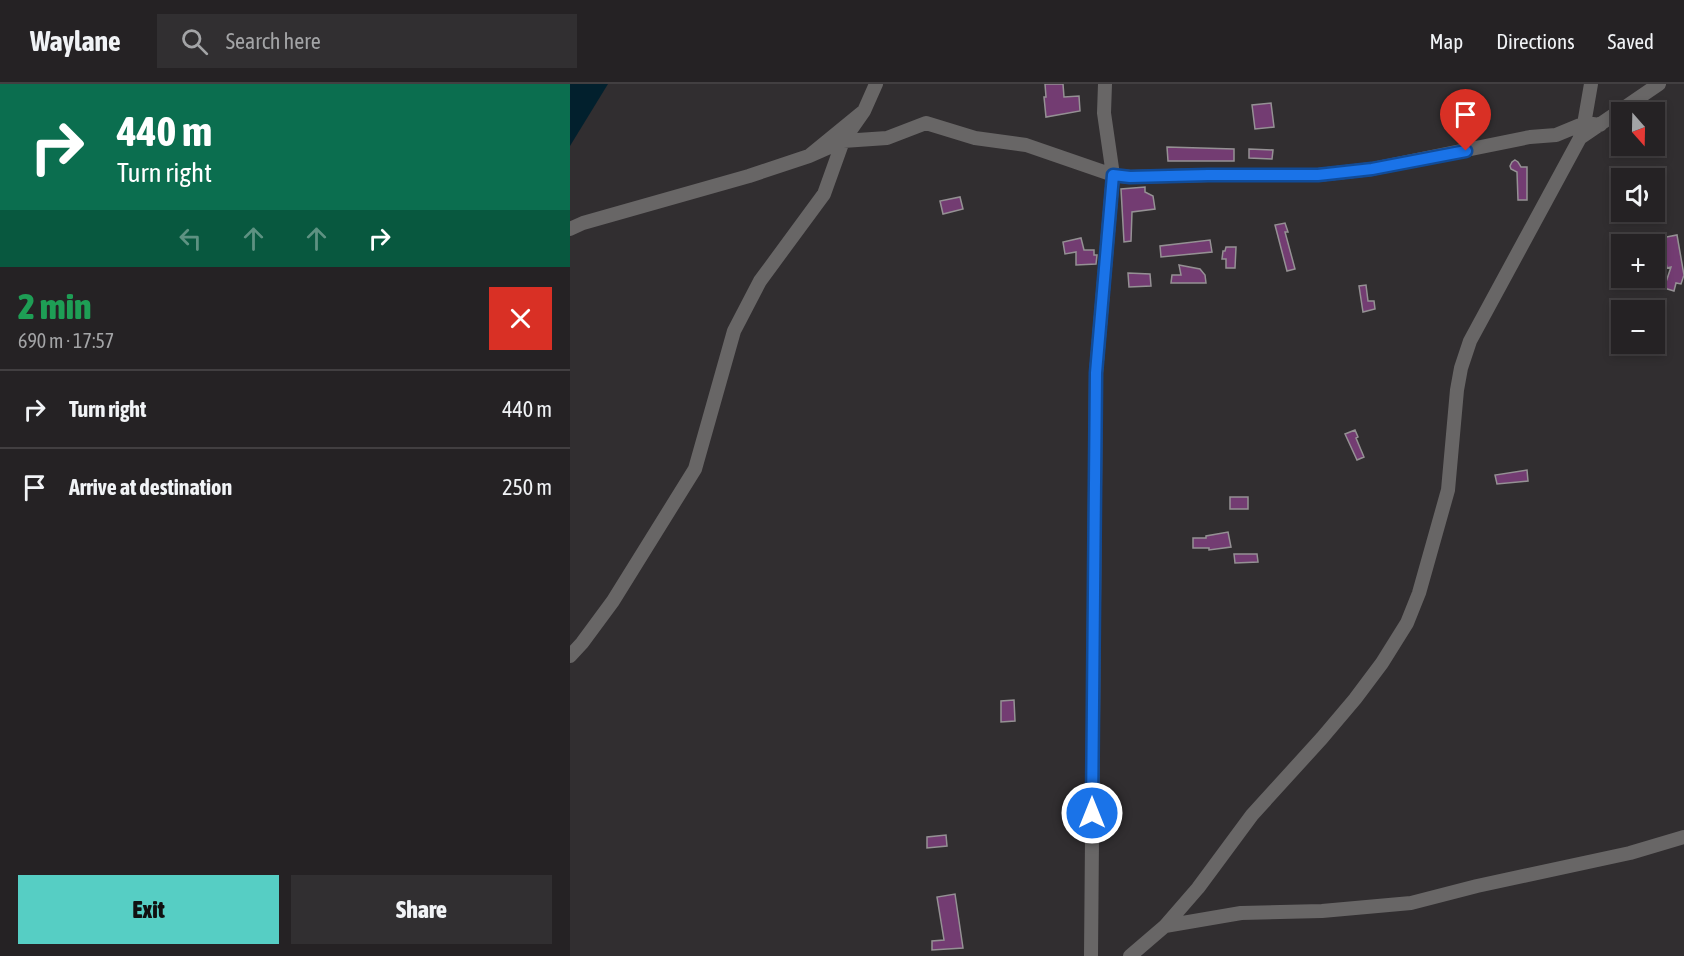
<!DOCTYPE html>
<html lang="en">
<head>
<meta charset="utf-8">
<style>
  :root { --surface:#252224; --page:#312f31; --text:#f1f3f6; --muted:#a3a4a6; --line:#423f41; --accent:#56cec4 }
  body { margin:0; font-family:"Asap Condensed",sans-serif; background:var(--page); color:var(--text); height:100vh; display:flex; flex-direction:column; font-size:22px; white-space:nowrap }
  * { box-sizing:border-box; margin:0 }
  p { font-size:20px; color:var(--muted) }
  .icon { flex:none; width:33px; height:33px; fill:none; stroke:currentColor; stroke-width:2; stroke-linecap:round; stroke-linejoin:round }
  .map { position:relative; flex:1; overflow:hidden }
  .panel { display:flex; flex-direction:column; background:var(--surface); width:570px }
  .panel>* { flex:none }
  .hud { background:#0b6e4f; color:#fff; overflow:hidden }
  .needle { width:39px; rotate:160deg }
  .buttons { position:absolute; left:1041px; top:18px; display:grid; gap:12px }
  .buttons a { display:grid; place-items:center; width:54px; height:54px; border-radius:0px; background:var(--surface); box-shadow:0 3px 9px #0003,0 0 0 2px var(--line); font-size:30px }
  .pin { position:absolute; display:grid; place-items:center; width:51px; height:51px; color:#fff; margin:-62px -26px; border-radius:50% 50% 50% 0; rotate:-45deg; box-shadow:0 0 6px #0007 }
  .pin .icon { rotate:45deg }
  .me { position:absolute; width:66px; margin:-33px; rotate:0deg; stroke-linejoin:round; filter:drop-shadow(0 0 4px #0008) }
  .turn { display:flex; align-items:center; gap:21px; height:126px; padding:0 18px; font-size:27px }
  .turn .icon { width:78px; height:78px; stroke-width:2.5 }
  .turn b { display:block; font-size:42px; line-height:51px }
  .lanes { display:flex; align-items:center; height:57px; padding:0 18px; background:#0003; justify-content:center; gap:30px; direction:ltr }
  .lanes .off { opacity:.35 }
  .round { display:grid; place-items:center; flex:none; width:63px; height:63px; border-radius:0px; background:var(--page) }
  .head { display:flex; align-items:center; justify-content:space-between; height:102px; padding:0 18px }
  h1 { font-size:36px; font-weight:800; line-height:45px; color:#1e9e55 }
  .button { display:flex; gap:12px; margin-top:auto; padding:12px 18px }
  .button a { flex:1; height:69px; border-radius:0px; background:var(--accent); color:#111; font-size:24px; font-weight:800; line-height:69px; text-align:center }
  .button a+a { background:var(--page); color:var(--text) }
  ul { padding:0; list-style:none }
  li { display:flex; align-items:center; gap:18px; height:78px; padding:0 18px; border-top:2px solid var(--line) }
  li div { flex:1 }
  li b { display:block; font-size:22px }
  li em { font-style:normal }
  header { display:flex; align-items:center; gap:36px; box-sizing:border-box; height:84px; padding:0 30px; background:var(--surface); border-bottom:2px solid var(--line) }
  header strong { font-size:28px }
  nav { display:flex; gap:33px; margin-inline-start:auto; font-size:21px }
  .search { width:420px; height:54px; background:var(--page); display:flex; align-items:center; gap:15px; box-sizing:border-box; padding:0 21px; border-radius:0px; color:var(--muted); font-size:22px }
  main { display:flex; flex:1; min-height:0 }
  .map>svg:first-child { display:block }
  .water { fill:#02202d }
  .building { fill:#733c72; stroke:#959194; stroke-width:1.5 }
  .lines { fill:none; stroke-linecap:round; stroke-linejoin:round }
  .minor { stroke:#686666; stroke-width:14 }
  .route-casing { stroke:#114b97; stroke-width:15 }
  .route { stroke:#1a73e8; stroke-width:10 }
</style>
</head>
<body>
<header>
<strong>Waylane</strong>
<div class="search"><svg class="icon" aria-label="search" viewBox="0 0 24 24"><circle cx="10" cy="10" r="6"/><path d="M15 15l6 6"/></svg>Search here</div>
<nav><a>Map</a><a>Directions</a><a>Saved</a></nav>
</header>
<main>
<section class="panel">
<div class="hud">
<div class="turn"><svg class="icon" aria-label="right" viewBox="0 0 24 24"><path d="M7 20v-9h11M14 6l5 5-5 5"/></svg><div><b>440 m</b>Turn right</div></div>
<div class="lanes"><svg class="icon off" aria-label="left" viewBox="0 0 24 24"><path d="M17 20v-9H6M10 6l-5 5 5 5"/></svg><svg class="icon off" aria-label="ahead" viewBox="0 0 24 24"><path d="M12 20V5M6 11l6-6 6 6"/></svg><svg class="icon off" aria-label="ahead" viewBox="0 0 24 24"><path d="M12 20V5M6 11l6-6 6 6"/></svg><svg class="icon" aria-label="right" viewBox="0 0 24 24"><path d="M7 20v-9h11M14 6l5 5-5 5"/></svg></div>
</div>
<div class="head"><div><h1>2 min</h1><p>690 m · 17:57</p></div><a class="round" style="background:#d93025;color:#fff"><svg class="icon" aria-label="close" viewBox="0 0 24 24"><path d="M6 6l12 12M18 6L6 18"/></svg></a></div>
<ul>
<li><svg class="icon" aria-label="right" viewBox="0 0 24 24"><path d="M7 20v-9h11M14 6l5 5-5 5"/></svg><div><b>Turn right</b></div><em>440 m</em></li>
<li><svg class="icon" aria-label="arrive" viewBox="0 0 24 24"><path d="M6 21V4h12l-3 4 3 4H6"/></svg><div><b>Arrive at destination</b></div><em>250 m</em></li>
</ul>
<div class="button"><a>Exit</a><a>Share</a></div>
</section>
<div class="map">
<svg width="1114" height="872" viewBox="0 0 1114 872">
  <rect width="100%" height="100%" fill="#312e30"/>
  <path class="water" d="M0 0H38L0 62Z"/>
  <path class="building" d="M475 0H493L494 13 509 12 510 27 476 33 474 13H476Z
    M701 19 704 43 685 45 682 21Z
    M597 63 664 65V77H598Z
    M679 65 703 66 702 75 679 74Z
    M945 76 948 78 951 83H957V116H948L947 88 941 85 940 82 942 78Z
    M575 103V108L583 112 585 125 562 128 561 157 554 158 551 105Z
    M390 113 393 125 373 130 370 117Z
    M715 139 718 148H715L725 185 717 187 705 141Z
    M1107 151 1114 191 1111 200 1106 199 1104 207 1094 204 1101 183 1097 184 1091 154Z
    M511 154 514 166H524V171H527L526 180 506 181V168L495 170 493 158Z
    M640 156 642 168 591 173 590 162Z
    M656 163H666L665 184H656V175H652L653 167H655Z
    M609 181 630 185 635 191 636 199H601L602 191H611Z
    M558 189 580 190 581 202 559 203Z
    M796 201 798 217H804L805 225 793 228 789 202Z
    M785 346 788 353 786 354 794 373 787 376 775 350Z
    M957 386 958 397 927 400 925 391Z
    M660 413H678V425H660Z
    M658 448 661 463 639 466V464H623V454H636V452Z
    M664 470H687L688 478 665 479Z
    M444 616 445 637 431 638V617Z
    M376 751 377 762 357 764V753Z
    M385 810 393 864 362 866V857L374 856 367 813Z"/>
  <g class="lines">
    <path class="minor" d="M1013 46 1021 0
      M239 72 273 57 317 54 356 39 405 54 456 61 543 91 560 93 638 91H748L802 85 960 53 986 51 1015 39 1030 41
      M0 145 13 139 179 92 239 72 294 27 306 0
      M0 572 12 559 43 517 125 385 164 247 190 197 254 110 273 57 294 27
      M595 842 671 829 752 827 841 819 907 802 1060 769 1114 753
      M521 872 526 289 543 91 534 29 535 0
      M560 872 595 842 628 804 682 731 752 654 785 615 812 579 837 539 849 509 878 406 887 306 891 284 900 257 1010 54 1089 0"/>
  </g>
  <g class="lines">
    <g class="route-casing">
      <path id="route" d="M522 729 526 289 543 91 560 93 638 91H748L802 85 896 67"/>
    </g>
    <use href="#route" class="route"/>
  </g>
</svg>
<div class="buttons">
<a><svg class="needle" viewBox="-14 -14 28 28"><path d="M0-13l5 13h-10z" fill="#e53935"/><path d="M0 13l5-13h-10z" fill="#a3a4a6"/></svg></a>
<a><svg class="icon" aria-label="sound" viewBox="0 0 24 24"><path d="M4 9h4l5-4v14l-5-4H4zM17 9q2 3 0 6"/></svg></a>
<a>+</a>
<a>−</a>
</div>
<div class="pin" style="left:896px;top:67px;background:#d93025"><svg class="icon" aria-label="arrive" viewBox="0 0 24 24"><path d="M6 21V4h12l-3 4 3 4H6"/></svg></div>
<svg class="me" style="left:522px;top:729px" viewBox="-20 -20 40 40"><circle r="17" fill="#1a73e8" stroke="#fff" stroke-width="3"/><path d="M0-11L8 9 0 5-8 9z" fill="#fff"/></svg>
</div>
</main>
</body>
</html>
